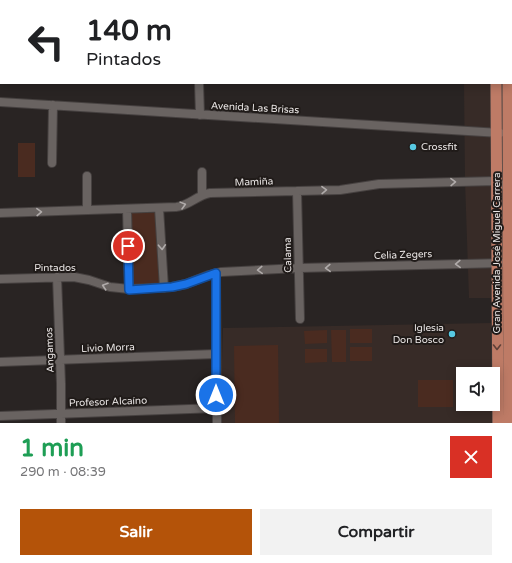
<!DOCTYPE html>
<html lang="es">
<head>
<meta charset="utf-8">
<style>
  :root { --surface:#fff; --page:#f2f2f2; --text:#202124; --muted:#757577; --accent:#b45309 }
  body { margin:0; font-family:"Varela Round",sans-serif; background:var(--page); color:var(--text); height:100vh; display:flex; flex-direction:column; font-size:15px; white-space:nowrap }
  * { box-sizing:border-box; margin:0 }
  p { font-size:13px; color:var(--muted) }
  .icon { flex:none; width:22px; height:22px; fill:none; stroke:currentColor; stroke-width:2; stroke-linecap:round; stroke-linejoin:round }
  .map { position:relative; height:423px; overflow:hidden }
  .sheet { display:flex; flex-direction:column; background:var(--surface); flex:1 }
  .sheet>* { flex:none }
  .banner { position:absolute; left:0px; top:0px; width:512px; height:84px; box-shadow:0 2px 10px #0003; background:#fff; color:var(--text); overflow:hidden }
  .tools { position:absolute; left:456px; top:367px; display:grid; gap:8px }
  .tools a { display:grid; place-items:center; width:44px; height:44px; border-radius:0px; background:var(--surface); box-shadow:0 2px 10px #0003; font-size:20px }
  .pin { position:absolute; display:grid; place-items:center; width:34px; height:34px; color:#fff; margin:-17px; border:2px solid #fff; border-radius:50%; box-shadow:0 1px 4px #0007 }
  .me { position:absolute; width:44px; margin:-22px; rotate:0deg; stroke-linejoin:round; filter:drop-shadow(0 0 3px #0008) }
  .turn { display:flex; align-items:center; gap:14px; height:84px; padding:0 20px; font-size:18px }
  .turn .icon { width:52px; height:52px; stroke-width:2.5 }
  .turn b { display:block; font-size:28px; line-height:34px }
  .round { display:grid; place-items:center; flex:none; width:42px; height:42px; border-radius:0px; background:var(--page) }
  .summary { display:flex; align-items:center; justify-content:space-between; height:68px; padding:0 20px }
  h1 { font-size:24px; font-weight:800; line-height:30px; color:#1e9e55 }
  .cta { display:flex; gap:8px; margin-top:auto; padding:8px 20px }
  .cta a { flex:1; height:46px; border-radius:0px; background:var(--accent); color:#fff; font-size:16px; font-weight:800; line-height:46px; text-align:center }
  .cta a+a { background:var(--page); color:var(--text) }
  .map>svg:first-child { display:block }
  .built { fill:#372b27; fill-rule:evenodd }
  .green { fill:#4a2b20 }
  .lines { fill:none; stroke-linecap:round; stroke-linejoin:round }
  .minor-casing { stroke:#464140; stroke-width:10 }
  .major-casing { stroke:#464140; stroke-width:12 }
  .minor { stroke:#696361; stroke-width:8 }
  .major { stroke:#be7b66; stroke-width:11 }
  .oneway { stroke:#b0abaa }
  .oneway2 { stroke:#5f4138 }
  .route-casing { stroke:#114b97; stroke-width:10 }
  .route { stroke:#1a73e8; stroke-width:7 }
  .poi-dot { fill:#57c9e2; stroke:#201b19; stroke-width:1.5 }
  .labels { text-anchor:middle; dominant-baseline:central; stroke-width:4; stroke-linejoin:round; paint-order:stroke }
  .street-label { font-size:10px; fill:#eae6e5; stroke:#201b19 }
  .poi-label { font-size:10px; fill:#eae6e5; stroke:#201b19; text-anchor:start }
</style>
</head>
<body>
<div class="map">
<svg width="512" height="423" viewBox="0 0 512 423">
  <rect width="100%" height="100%" fill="#292423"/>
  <path class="built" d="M463 0H512V423H220L223 328 491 323V298H469L465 181 464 83H511V1ZM463 374H493V404H463Z"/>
  <path class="green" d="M18 143H35V177H18Z
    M158 212 161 285 132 286 129 213Z
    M350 329H372V343H350Z
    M327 330V343L305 344 304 331Z
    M331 330H346V362H332Z
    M278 345 279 423H235L234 346Z
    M350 347H372V361H350Z
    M305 349H327V362L305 363Z
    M418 380H453V407H418Z"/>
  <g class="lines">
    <g class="minor-casing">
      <path id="minor" d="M0 0H1
        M198 0V1
        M381 0V1
        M511 29H512
        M199 83 200 115
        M0 102 500 133
        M52 163 53 105
        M87 176V210
        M297 191 300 319
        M202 195V172
        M159 208 164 288
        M127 209 129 289
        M0 213 176 207C189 206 197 195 210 193L340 190 379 184 496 181 502 185 512 189
        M216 273 217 423
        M57 277 61 384V423
        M0 279 74 277 89 280 110 287 129 289 172 287 186 284 209 275 221 272 299 268 503 263
        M0 362 216 354
        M0 416 217 408"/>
    </g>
    <g class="major-casing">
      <path id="major" d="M496 0V1
        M508 0V1
        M496 83 498 423
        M508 83 509 423"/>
    </g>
    <use href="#minor" class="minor"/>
    <use href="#major" class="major"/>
  </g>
  <defs><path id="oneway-chevron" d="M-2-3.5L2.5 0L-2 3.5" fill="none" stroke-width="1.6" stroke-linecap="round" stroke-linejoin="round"/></defs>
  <g class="oneway">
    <use href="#oneway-chevron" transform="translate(453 182) rotate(-1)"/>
    <use href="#oneway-chevron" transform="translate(324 190) rotate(-1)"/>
    <use href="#oneway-chevron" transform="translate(183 205) rotate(-15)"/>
    <use href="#oneway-chevron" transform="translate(39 212) rotate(-2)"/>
    <use href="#oneway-chevron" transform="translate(162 247) rotate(87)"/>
    <use href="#oneway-chevron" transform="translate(458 264) rotate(178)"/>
    <use href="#oneway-chevron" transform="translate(328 268) rotate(178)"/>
    <use href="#oneway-chevron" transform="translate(260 270) rotate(177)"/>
    <use href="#oneway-chevron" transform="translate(105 286) rotate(-162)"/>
  </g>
  <use class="oneway2" href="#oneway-chevron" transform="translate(497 347) rotate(90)"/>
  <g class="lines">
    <g class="route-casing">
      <path id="route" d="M128 246 129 290 172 287 186 284 216 273V395"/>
    </g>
    <use href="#route" class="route"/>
  </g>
  <g class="poi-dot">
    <circle cx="413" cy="147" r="4"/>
    <circle cx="452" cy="334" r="4"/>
  </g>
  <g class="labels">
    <g class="street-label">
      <text transform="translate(255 108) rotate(3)">Avenida Las Brisas</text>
      <text transform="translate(254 182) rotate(-2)">Mamiña</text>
      <text transform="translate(497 253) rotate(-90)">Gran Avenida José Miguel Carrera</text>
      <text transform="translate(288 255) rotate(-91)">Calama</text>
      <text transform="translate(403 255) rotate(-2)">Celia Zegers</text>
      <text x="55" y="268">Pintados</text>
      <text transform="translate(108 348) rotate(-2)">Livio Morra</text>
      <text transform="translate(50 350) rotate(-92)">Angamos</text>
      <text transform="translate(108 402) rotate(-2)">Profesor Alcaíno</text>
    </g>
    <g class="poi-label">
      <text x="421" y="147">Crossfit</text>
      <text x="444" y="328" text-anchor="end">Iglesia<tspan x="444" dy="12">Don Bosco</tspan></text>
    </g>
  </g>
</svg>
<div class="tools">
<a><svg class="icon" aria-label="sound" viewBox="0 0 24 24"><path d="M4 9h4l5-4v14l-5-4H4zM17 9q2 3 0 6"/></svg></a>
</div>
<div class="pin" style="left:128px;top:246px;background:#d93025"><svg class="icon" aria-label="arrive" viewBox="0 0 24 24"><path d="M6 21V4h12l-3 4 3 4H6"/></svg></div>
<svg class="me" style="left:216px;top:395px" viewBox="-20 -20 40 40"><circle r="17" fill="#1a73e8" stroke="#fff" stroke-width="3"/><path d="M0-11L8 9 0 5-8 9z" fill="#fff"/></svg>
<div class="banner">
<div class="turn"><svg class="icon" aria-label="left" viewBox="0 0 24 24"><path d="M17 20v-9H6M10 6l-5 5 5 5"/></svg><div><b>140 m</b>Pintados</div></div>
</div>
</div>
<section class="sheet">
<div class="summary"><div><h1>1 min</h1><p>290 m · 08:39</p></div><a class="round" style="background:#d93025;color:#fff"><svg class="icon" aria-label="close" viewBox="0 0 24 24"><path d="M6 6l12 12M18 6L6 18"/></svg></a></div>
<div class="cta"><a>Salir</a><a>Compartir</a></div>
</section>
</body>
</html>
